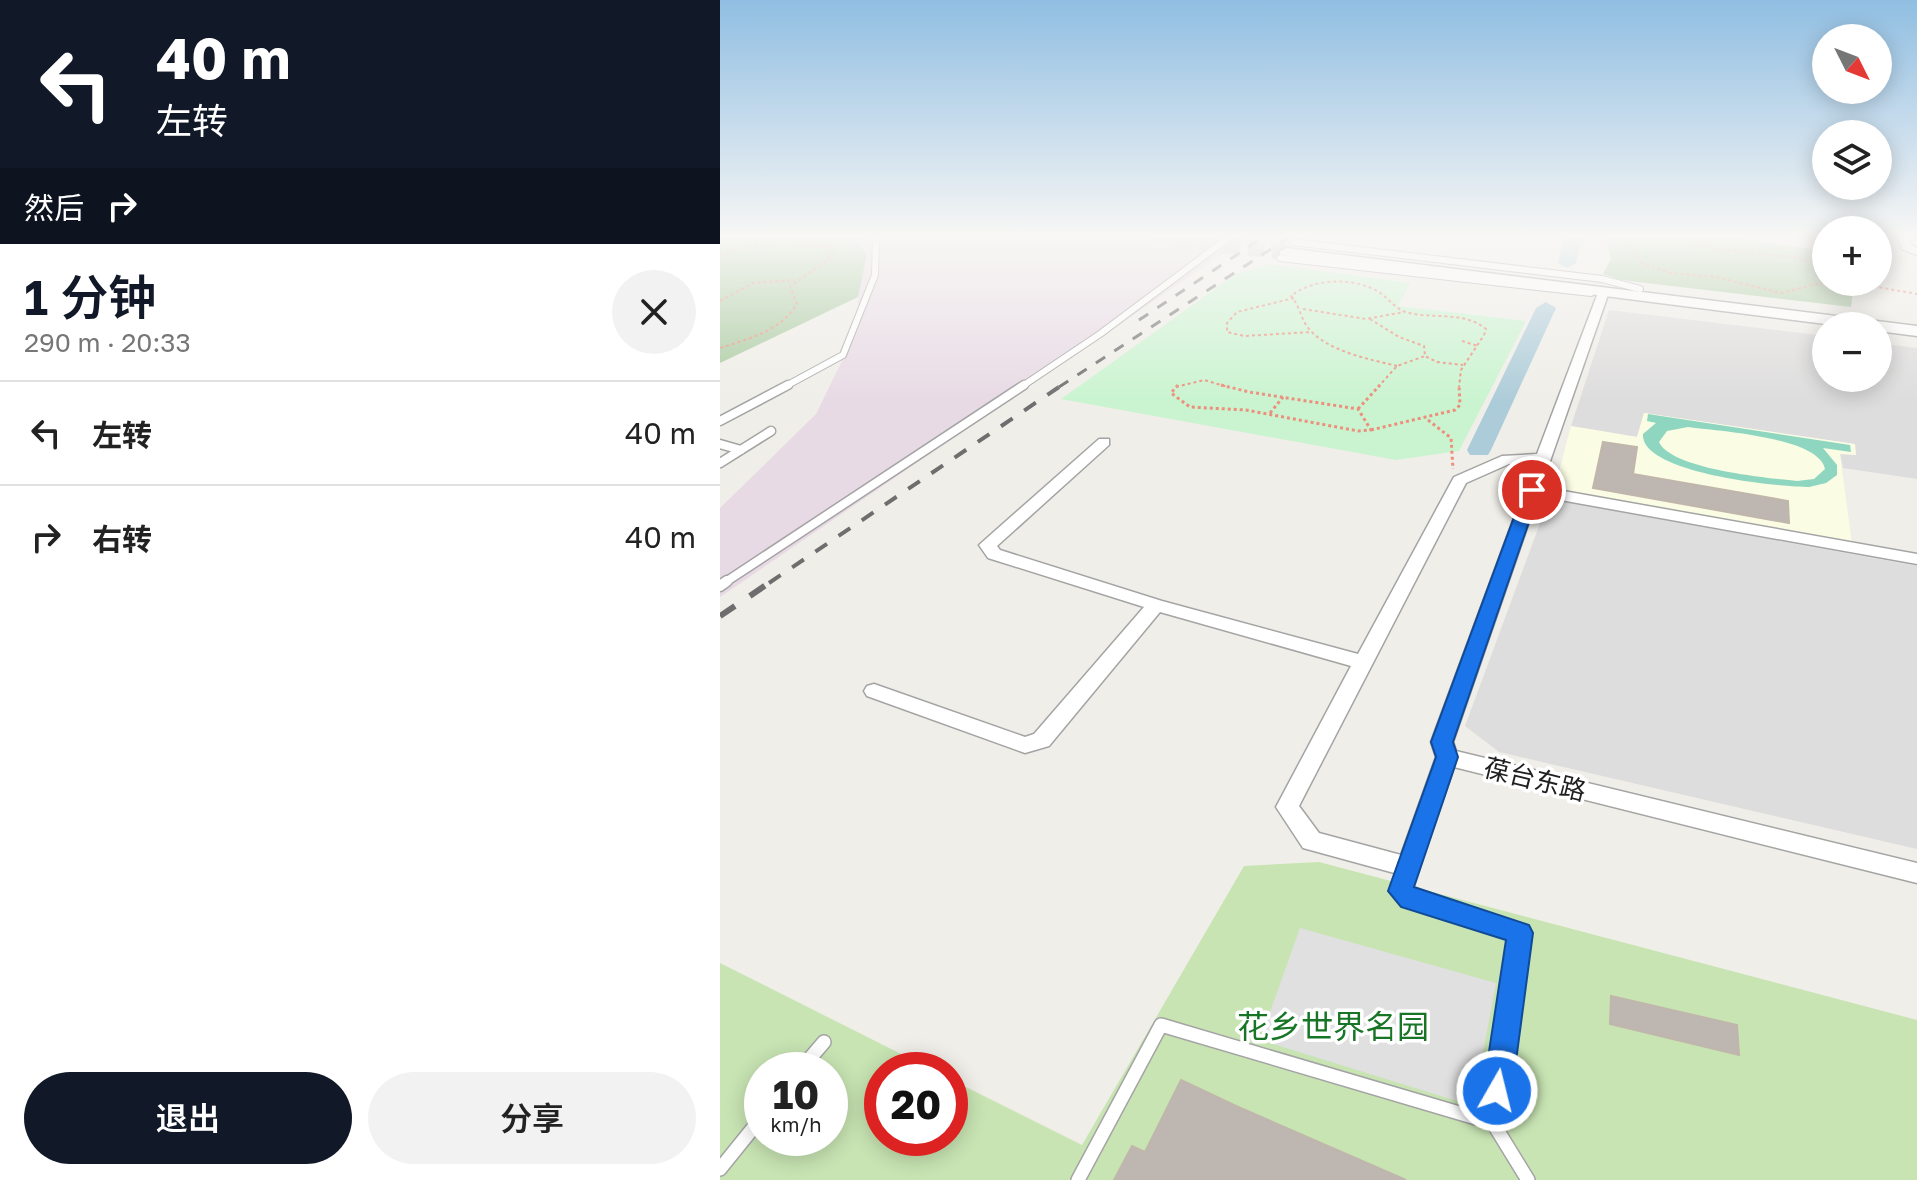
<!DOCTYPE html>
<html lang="zh">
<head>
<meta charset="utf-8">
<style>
  :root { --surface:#fff; --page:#f2f2f2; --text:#222; --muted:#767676; --line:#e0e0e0; --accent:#111827 }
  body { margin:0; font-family:"Golos Text","Noto Sans SC",sans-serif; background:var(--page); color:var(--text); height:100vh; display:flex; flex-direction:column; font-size:30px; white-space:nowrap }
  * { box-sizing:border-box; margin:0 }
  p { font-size:26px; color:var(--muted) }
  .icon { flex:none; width:44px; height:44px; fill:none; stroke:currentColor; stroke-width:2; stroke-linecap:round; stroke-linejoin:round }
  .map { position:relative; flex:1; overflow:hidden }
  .details { display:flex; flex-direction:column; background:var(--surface); width:720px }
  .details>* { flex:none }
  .hud { background:#111827; color:#fff; overflow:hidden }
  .needle { width:52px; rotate:132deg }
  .tools { position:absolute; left:1092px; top:24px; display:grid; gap:16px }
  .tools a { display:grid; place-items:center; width:80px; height:80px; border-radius:50%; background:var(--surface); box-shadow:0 4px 20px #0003; font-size:40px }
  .speed { position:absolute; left:24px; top:1052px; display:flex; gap:16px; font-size:40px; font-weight:700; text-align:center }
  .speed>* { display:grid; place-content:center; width:104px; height:104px; border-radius:50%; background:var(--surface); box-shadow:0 4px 20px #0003; line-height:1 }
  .speed small { font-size:20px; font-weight:400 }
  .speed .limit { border:12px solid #d22; background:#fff; color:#111 }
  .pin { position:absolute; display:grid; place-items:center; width:68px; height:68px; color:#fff; margin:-34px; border:4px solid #fff; border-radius:50%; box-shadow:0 2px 8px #0007 }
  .me { position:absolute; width:88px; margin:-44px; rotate:8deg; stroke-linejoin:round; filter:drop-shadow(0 0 6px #0008) }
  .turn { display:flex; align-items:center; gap:28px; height:168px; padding:0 24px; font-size:36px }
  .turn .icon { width:104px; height:104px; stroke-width:2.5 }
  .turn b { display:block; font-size:56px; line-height:68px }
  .then { display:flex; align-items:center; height:76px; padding:0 24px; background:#0003; gap:16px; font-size:30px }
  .round { display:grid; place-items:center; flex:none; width:84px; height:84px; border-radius:42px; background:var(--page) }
  .head { display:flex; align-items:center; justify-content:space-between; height:136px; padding:0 24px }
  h1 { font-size:48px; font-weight:600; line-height:60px; color:var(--accent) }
  .cta { display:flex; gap:16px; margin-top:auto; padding:16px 24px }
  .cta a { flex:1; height:92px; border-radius:48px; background:var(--accent); color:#fff; font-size:32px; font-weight:600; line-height:92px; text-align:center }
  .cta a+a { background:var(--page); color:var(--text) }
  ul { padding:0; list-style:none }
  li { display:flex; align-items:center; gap:24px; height:104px; padding:0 24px; border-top:2px solid var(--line) }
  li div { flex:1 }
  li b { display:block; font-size:30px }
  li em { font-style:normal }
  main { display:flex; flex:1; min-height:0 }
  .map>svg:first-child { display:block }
  .residential { fill:#dedddd }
  .industrial { fill:#e8dae5 }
  .education { fill:#fbfce4 }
  .grass { fill:#c8e4b3; fill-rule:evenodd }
  .forest { fill:#aacba1 }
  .park { fill:#caf4d0 }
  .pitch { fill:#8ed6bf; fill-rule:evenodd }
  .parking { fill:#e0e0e0 }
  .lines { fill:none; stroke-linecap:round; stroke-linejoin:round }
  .river { fill:#adccd9; fill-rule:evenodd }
  .building { fill:#bdb6b1; stroke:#c0b6ab; stroke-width:2 }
  .secondary-tunnel { stroke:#c6c5c0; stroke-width:16; stroke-dasharray:16 8; stroke-linecap:butt }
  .service-far3-casing { stroke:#a4a4a4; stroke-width:8 }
  .service-far2-casing { stroke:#a4a4a4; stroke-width:11 }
  .service-far1-casing { stroke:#a4a4a4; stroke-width:13 }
  .service-casing { stroke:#a4a4a4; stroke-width:16 }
  .minor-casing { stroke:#a4a4a4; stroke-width:3 }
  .tertiary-casing { stroke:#a4a4a4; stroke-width:3 }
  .path-far1 { stroke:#ec8f7c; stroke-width:2; stroke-dasharray:3 3; stroke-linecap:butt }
  .path { stroke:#ec8f7c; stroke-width:3; stroke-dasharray:3 3; stroke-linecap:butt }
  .service-far3 { stroke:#fff; stroke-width:6 }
  .service-far2 { stroke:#fff; stroke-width:8 }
  .service-far1 { stroke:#fff; stroke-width:10 }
  .service { stroke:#fff; stroke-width:13 }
  .minor { fill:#fff; fill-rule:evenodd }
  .tertiary { fill:#fff; fill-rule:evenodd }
  .rail-far2 { stroke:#6e6e6e; stroke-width:3; stroke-dasharray:11 11; stroke-linecap:butt }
  .rail-far1 { stroke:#6e6e6e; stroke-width:4; stroke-dasharray:14 14; stroke-linecap:butt }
  .rail { stroke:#6e6e6e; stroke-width:6; stroke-dasharray:18 18; stroke-linecap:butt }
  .route { fill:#1a73e8; stroke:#114b97; stroke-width:2 }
  .labels { text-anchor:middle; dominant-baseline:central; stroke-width:7; stroke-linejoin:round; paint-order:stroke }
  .street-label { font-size:26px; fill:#202020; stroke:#fff }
  .near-park-label { font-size:32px; fill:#177525; stroke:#fff }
</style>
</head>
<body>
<main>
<section class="details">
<div class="hud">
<div class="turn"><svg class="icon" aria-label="left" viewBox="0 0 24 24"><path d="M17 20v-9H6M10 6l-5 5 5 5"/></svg><div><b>40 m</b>左转</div></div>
<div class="then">然后<svg class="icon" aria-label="right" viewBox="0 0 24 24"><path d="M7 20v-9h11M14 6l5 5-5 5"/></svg></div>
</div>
<div class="head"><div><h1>1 分钟</h1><p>290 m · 20:33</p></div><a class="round"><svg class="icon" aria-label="close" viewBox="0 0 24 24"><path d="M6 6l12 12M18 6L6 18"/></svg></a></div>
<ul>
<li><svg class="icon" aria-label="left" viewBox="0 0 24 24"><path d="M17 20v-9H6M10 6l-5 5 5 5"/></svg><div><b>左转</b></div><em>40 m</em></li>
<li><svg class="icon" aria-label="right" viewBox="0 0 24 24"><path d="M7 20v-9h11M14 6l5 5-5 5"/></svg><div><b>右转</b></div><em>40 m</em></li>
</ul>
<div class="cta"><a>退出</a><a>分享</a></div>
</section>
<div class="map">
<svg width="1197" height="1180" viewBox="0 0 1197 1180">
  <rect width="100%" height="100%" fill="#f0eee8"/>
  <path class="residential" d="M889 310 1106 336V378H1158V343L1197 348V479L1123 468 1120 453 1136 455 1134 444 924 413 917 437 851 426Z
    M829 499 1197 566V849L779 752 745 726Z"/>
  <path class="industrial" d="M137 236H529L0 597V508L96 414 137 330 138 297 147 254 136 243Z"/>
  <path class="education" d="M924 413 1135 444 1136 455 1120 454 1132 544 834 491 851 426 917 437Z"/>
  <path class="grass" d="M599 862 1197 1020V1180H0V963L213 1070H162V1138H230V1079L362 1145 524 866ZM42 1070H110V1138H42Z"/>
  <path class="forest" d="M137 236V243L147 254 138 297 0 363V237Z
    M885 236H1001L1106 251V282H1134L1131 307 901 280 883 274 891 259Z"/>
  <path class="park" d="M549 264 690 283 678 306 806 321 739 451 676 460 341 399 516 274Z"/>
  <path class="pitch" d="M928 414 1130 445 1131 452 1103 448 1117 465V475L1106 483 1089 487C1058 487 920 473 923 434L936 423 927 421ZM968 427C997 431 1099 437 1105 469L1094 479 1077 481C1047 478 951 469 939 442L947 431Z"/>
  <path class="parking" d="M580 928 776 983 753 1106 540 1040Z"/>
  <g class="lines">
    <path class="river" d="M844 236H862L856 263 847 268 838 263Z
      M826 302 836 308 771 450 768 455H750L747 450 816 308Z"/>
  </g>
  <path class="building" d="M883 442 917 447 913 474 1068 501 1069 523 873 488Z
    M891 996 1017 1025 1019 1055 890 1024Z
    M461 1080 516 1106 686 1180H394L412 1146 425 1152Z"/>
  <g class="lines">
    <path class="secondary-tunnel" d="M433 236 566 252"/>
    <g class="service-far3-casing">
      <path id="service-far3" d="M573 242 882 279 920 289
        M560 258 871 293
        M64 387 123 355 155 275 156 236
        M301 387 380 334 511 236"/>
    </g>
    <g class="service-far2-casing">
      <path id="service-far2" d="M0 421 68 385
        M0 444 21 450
        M0 463 51 431
        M4 583 304 385"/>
    </g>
    <g class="service-far1-casing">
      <path id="service-far1" d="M0 586 7 581"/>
    </g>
    <g class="service-casing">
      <path id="service" d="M689 867 680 891 690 900 800 933 773 1123 808 1180
        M80 1070 104 1042
        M0 1169 42 1117
        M358 1180 441 1025 773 1123"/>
    </g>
    <g class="minor-casing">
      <path id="minor" d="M1177 236H1187L1191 245 1197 248V255L1182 249Z
        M879 290 889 292 821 487 1197 554V564L818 496 733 742 736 751 1197 863V883L734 767 697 874 689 877 583 848 556 807 631 666 440 612 329 746 305 753 147 696 144 691 147 686 154 684 305 737 314 734 424 607 268 558 259 545 379 439H389V445L277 546 280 550 442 601 638 654 734 477 782 456 817 454ZM789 464H814L711 742 716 757 681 855 599 833 579 806 746 483Z"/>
    </g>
    <g class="tertiary-casing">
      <path id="tertiary" d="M566 248 1197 326V336L1158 331V326H1121L561 255 559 252Z"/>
    </g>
    <path class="path-far1" d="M908 236 907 241 922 263 950 273 996 277 1061 293 1106 282
      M956 236 993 249 1081 258 1106 270
      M0 254 62 239 114 249 107 261 70 286 77 304C61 331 28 339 0 348
      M1106 284 1128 288 1152 286 1197 294
      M574 298 517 312 507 323V332L524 336 591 332
      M0 301 33 283 74 280
      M583 309 646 319 684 312
      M650 319 679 337 704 346 705 356 717 362 743 365
      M742 341 758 346
      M677 366C649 359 609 352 589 329 581 320 580 306 571 296 593 278 634 277 659 292 669 299 676 310 689 313 714 319 744 311 766 329L764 335 741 370 739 387
      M456 387 484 380 508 387
      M658 387 677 366 705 356"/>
    <path class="path" d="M458 385 451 393 470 407 526 410 638 431 651 430
      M501 385 529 392 638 409 651 430
      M638 409 660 385
      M550 413 563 397
      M708 420 731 438 733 469
      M651 430 735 410 740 405 739 385"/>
    <use href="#service-far3" class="service-far3"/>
    <use href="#service-far2" class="service-far2"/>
    <use href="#service-far1" class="service-far1"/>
    <use href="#service" class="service"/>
    <use href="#minor" class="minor"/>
    <use href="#tertiary" class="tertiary"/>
    <path class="rail-far2" d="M419 320 545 236
      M339 387 571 236"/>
    <path class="rail-far1" d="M49 583 342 385"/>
    <path class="rail" d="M0 616 52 581"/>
  </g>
  <linearGradient id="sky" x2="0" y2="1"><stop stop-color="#90bee2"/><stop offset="0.59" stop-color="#f8f7f5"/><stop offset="1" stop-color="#f8f7f5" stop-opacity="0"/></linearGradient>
  <rect width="1197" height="401" fill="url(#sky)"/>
  <path class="route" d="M812 485 820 490 733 742 738 757 694 887 809 925 813 933 792 1091 788 1102 777 1106 767 1102 763 1091 786 940 681 907 668 891 716 757 711 742 804 490Z"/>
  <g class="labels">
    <g class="street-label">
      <text transform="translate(815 779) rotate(14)">葆台东路</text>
    </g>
    <g class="near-park-label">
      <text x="613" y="1026">花乡世界名园</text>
    </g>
  </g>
</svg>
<div class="tools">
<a><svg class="needle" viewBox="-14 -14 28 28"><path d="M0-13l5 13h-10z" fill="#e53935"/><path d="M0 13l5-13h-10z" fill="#767676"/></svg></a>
<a><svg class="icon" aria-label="layers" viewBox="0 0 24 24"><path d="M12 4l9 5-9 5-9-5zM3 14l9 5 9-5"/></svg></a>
<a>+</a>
<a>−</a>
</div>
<div class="speed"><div>10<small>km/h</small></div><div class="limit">20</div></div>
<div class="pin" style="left:812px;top:490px;background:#d93025"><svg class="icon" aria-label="arrive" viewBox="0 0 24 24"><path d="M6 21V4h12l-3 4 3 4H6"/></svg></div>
<svg class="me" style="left:777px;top:1091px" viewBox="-20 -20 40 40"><circle r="17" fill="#1a73e8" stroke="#fff" stroke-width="3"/><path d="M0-11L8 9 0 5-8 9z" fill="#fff"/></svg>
</div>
</main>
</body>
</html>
